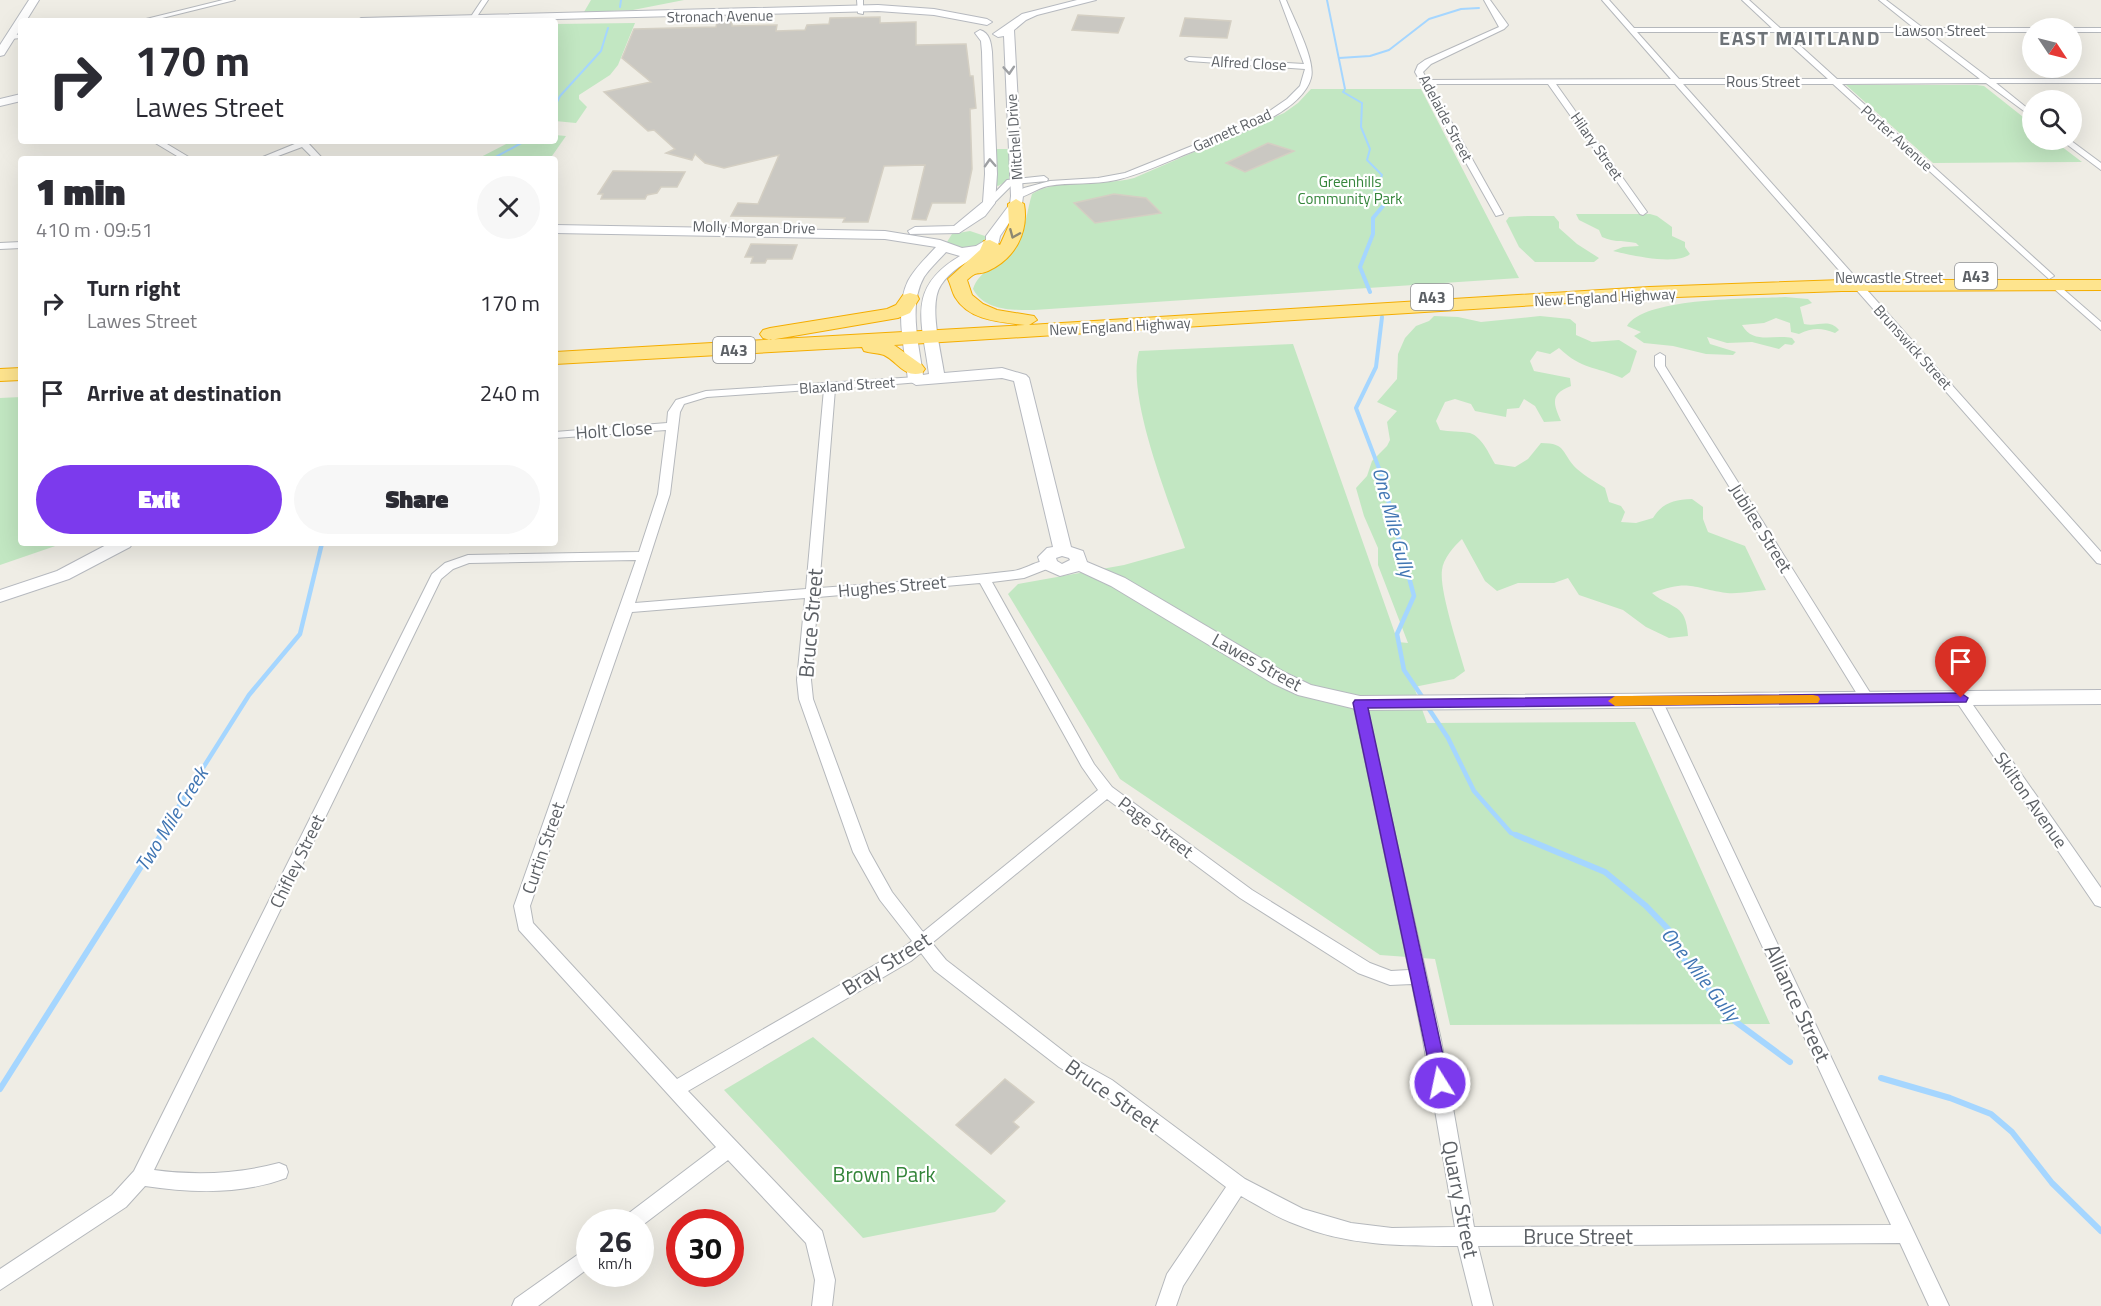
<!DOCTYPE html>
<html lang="en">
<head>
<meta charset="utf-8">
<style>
  :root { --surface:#fff; --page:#f7f7f7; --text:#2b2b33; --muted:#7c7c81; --accent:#7c3aed }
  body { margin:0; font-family:"Titillium Web",sans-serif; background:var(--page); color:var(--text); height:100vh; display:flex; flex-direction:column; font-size:22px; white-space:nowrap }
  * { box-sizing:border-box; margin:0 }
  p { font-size:20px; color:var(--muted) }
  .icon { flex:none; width:33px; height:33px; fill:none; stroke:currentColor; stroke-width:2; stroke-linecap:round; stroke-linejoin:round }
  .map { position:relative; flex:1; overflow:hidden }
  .side { position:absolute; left:18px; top:156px; width:540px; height:390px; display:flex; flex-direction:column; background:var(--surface); border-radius:6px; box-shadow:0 6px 24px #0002 }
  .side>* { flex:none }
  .top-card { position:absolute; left:18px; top:18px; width:540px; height:126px; border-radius:6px; box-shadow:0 6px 24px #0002; background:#fff; color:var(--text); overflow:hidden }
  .needle { width:39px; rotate:125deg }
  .fabs { position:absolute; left:2022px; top:18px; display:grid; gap:12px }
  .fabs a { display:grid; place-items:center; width:60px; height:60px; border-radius:50%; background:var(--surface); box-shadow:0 6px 24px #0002; font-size:30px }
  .speed { position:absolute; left:576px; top:1209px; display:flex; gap:12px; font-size:30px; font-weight:700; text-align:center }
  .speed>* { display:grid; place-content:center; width:78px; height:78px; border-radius:50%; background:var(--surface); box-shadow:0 6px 24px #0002; line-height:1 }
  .speed small { font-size:15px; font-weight:400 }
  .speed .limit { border:9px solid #d22; background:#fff; color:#111 }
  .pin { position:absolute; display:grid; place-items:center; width:51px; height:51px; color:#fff; margin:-62px -26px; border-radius:50% 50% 50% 0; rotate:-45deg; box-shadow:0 0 6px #0007 }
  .pin .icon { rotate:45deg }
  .me { position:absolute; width:66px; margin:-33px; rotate:350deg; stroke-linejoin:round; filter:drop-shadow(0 0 4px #0008) }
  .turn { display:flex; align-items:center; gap:21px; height:126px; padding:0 18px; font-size:27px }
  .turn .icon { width:78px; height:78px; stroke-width:2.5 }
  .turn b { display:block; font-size:42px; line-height:51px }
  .round { display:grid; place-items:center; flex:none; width:63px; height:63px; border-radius:32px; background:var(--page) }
  .summary { display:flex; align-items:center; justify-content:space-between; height:102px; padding:0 18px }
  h1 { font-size:36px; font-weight:800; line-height:45px }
  .cta { display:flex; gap:12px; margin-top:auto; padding:12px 18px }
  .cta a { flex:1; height:69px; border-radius:36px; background:var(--accent); color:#fff; font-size:24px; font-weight:800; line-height:69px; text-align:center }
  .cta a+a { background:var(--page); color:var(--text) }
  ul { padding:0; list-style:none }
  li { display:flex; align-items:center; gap:18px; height:90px; padding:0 18px }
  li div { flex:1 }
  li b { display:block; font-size:22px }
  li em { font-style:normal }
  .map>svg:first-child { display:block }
  .green { fill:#c2e7c2 }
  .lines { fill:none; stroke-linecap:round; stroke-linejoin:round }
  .stream-far3 { stroke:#a5d6ff; stroke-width:2 }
  .stream-far2 { stroke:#a5d6ff; stroke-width:4 }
  .stream-far1 { stroke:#a5d6ff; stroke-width:4.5 }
  .stream { stroke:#a5d6ff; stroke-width:6 }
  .building { fill:#cac8c2; stroke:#d4cfc3; stroke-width:1.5 }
  .street-casing { stroke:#b5b8bc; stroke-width:2 }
  .secondary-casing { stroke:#b6b9bf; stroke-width:2 }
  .highway-casing { stroke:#f4ad00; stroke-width:2 }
  .street { fill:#fff; fill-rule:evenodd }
  .secondary { fill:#fff; fill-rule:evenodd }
  .highway { fill:#fee48e; fill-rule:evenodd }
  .oneway { stroke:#9ea0a3 }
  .oneway2 { stroke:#8d8872 }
  .route { fill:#7c3aed; stroke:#51269a; stroke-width:1.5 }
  .slow { fill:#f59e0b }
  .labels { text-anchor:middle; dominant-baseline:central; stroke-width:4.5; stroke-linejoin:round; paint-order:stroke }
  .far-street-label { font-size:15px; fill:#5d6166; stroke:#fff }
  .far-park-label { font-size:15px; fill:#34853a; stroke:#fff }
  .shield { fill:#fff; stroke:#8e9094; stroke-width:1.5 }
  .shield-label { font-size:16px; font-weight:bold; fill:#5d6166 }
  .street-label { font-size:18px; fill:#5d6166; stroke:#fff }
  .far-district-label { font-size:20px; font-weight:bold; letter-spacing:1.5px; fill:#6e7378; stroke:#fff }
  .water-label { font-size:20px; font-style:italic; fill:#4176b3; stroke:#fff }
  .near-street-label { font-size:21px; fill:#5d6166; stroke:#fff }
  .near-park-label { font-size:21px; fill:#34853a; stroke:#fff }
</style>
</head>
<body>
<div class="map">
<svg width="2101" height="1306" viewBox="0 0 2101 1306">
  <rect width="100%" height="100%" fill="#efede5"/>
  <path class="green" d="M591 0H684L633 10 584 12Z
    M635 23 618 65 610 75 579 95V99L587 107 576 123 555 121V24Z
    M1846 85H1977L1984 86 2032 124V140H2053L2082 162 1933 163Z
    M1311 89H1421L1519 278 1034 310C1012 310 985 311 973 289 979 270 998 266 1011 253 1025 237 1026 214 1032 194 1059 177 1102 187 1134 178L1284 113 1298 103Z
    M555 135 566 136 552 156 524 159H477L512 141H555Z
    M994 149H1009L1011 179 998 186 995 185Z
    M1576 214H1650L1657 216 1672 227V236L1685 242V247L1690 254C1676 266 1630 255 1613 251L1623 247 1639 246 1636 243C1623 240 1615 243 1602 237L1599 230 1579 220Z
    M1527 216H1554L1559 222V228L1577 244 1599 258 1594 262H1535L1519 247 1506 221 1509 217Z
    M970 231 985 236 986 242C974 249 958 251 947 242L952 234Z
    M1785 297 1808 299 1812 303 1800 307 1804 324C1818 327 1829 318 1839 330L1835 333C1820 327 1812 328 1799 334L1791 332 1790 323 1776 318 1764 323 1742 325C1753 345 1775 334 1792 338L1795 342 1792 345 1785 344 1779 349 1752 342 1727 343 1707 337 1710 344 1736 352 1733 355 1706 354 1673 346 1644 343 1634 336 1641 332 1627 326C1644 297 1751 299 1785 297Z
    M1434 316 1458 317 1481 322 1540 316 1570 319 1576 324V335L1592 342 1619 340 1637 351 1630 372 1622 378C1595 366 1582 370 1559 348L1550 354 1537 351 1530 361 1534 371 1570 378 1571 386C1550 394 1553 403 1561 421L1544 422 1535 406 1524 399 1519 408 1507 409 1506 417 1475 411 1471 404 1455 399 1445 402 1436 421 1440 430C1449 432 1461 431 1470 433 1482 437 1489 454 1495 464L1515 467 1528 459 1541 443C1568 443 1561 454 1577 469 1586 477 1596 482 1605 488L1609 502 1621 506 1625 512 1621 522 1636 523 1653 518C1663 502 1674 500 1692 499L1703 507V519L1708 532 1745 546 1766 590C1753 591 1739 594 1727 593 1691 588 1690 579 1652 593 1673 610 1686 603 1688 636L1669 638 1646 627 1623 610 1579 595 1568 578 1554 583H1518L1497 591 1485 581 1462 539C1454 546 1443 559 1442 570 1439 590 1459 649 1465 671L1454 679 1414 687 1427 723 1635 722 1770 1024 1450 1025 1435 959 1380 955 1120 779 1008 594 1018 584 1124 565 1185 548C1169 501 1126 397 1139 351L1293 344 1398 642 1408 643 1378 565V548L1364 516 1356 488 1367 476 1372 461 1387 446 1390 440 1387 422 1397 411 1377 402 1397 379 1398 354 1405 338 1416 326 1429 321Z
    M21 397V543H64L0 565V398Z
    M813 1037 1006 1201 995 1212 863 1238 724 1090Z"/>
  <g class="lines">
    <path class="stream-far3" d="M1327 0 1345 89 1343 92 1362 103 1361 127 1370 149 1367 160 1382 175 1374 192 1384 205 1382 207
      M620 7 621 0
      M1339 58 1370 56 1389 50 1429 19 1461 9 1479 8
      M555 106 560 96 601 51 608 28
      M492 159 525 141"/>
    <path class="stream-far2" d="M1370 292 1360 267 1373 234V218L1383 206
      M1382 317 1376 367 1356 408 1383 479"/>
    <path class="stream-far1" d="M1382 477 1414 596 1397 634 1404 670 1423 698
      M1427 706 1448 738 1474 791 1511 833 1519 836
      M160 836 249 695 300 634 322 543"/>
    <path class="stream" d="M1516 835 1605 872 1646 906 1669 930 1684 959 1736 1022 1790 1062
      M1881 1078 1950 1098 1991 1114 2012 1132 2052 1183 2101 1231
      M0 1089 161 835"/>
  </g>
  <path class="building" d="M1078 15 1124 18 1118 33 1072 30Z
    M880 17V23L916 22V45L966 44 970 76H973L976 108 970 109 972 169 965 203H932L926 220 912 219 925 165 884 166 868 222H843L845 218 731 216 738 203 758 204 779 155 724 168 705 163 695 154 692 160 666 153 675 149 654 130 648 131 604 92 651 82 622 58 634 29 716 27 717 22H732V26L777 25 776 31 805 30 807 25 829 24 830 18Z
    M1185 18 1231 21 1227 38 1180 36Z
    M1268 143 1294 151 1245 172 1226 163Z
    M613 171 685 172 677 187H661L657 193 647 195 645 199H601L603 194H598Z
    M1114 194 1146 198 1161 213 1095 223 1074 203Z
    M751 244 797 245 792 259H767L765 263H751L753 257H745Z
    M1005 1079 1034 1102 1013 1122 1019 1127 991 1154 956 1125Z"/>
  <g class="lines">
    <g class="street-casing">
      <path id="street" d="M223 0H235L150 21H138Z
        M482 0H488L474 21H468Z
        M857 0H863V14L858 13Z
        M1280 0H1286C1293 18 1316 60 1311 78 1301 115 1226 138 1194 151 1168 161 1143 174 1116 180 1094 185 1070 182 1048 186 1037 188 1024 199 1014 198V194L1024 188 1050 181 1098 178 1125 173 1234 129 1264 115 1287 99 1300 86 1305 69 1189 61 1185 59 1189 57 1304 64Z
        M1484 0H1490L1508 25 1504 29 1431 64 1423 72 1427 80 1671 79 1602 0H1609L1634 28H1772L1742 0H1749L1780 28H1914L1879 0H1886L1923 28H2034L2032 32H1928L1990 79H2101V83H1996L2032 112V117L1986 83 1842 84 2052 274 2054 276 2049 279 1833 84H1683L2101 552V564L2097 563 1675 84H1556L1647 212 1643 215 1640 214 1548 84H1430L1503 214 1496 216 1415 72 1418 65 1425 60 1499 27ZM1637 32H1776L1828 79H1679ZM1785 32H1919L1980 79H1837Z
        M2070 28H2101V32H2072Z
        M21 34V38L10 39 6 37Z
        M2061 140H2070L2101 163V170Z
        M152 141H162L192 159H182Z
        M302 141H313L309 144 323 159H314L302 147 270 159H258Z
        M1044 176 1048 179 1047 181 1013 184 992 205 985 203 1007 180Z
        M21 242V248L0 249V243Z
        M2055 282 2101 322V330L2052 287V283Z
        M1660 353 1665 356V366L1874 699 1872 702H1862L1655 366V356Z
        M916 377 921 380 920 382 835 389 819 588C883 583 948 579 1013 571 1025 570 1040 558 1052 561L1054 564 1052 567 1024 578 992 582 1094 764 1112 787 1252 890 1370 963 1391 971 1409 970 1353 703 1360 698 1365 700 1441 1040 1474 1227 1891 1225 1649 701 1651 698H1661L1949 1306H1929L1900 1243 1478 1246 1493 1306H1473L1458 1246C1402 1246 1347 1246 1295 1224 1276 1217 1259 1206 1241 1196L1183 1286 1176 1306H1156L1167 1274 1226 1187 1100 1092 1059 1067 934 970 921 953 911 961 688 1091 822 1231 835 1280 832 1306H812L815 1280 806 1243 728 1160 640 1227V1222H623L625 1216 716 1147 519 930 514 906 636 560 469 563 453 569 441 579 154 1170C196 1176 238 1174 279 1163L286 1166 288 1172 286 1178C241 1195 191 1193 145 1186L126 1207 0 1290V1269L112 1195 134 1171 432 574 445 563 468 555 639 552 658 494 666 430 555 438V432L667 423 668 412 676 400 706 391ZM824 389 806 589 635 603 670 494 680 412 684 404 707 397ZM980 583 1082 767 1098 790 923 932 892 892 869 851 813 699 811 680 818 597ZM805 598 797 680 799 699 853 852 880 900 912 941 899 951 677 1079 533 923 530 906 632 612ZM1107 799 1240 898 1358 973 1390 985 1412 984 1423 1040 1455 1227 1392 1228 1351 1223 1303 1209 1245 1179 1112 1080 1071 1057 946 960 932 943Z
        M1961 693 1966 695 2101 888V907L2095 905 1956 701 1954 698Z
        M590 1246V1267L538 1306H512L515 1299Z"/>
    </g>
    <g class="secondary-casing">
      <path id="secondary" d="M29 0H39L26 21H21V28L4 55 0 56V45Z
        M1077 0H1096L1037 15 1026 20 1014 30 1023 196 1022 204 1000 236 998 245C979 256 953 266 941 285 928 304 941 351 944 373L1002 368 1026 375 1029 378 1071 547 1083 551 1087 562 1125 578 1286 673 1311 685 1360 696 2101 690V704L1360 710 1298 695 1272 683 1111 586 1079 571 1060 576 1042 568 1038 557 1047 548 1053 547 1014 381 1002 378 916 385 908 380C905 349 894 310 908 281 915 268 926 258 936 247L885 239 555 233V225L885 231 940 240 962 248 976 246 986 240V236L1010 204 1011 196 1004 36 998 37 993 34 1022 14ZM946 252 960 256C906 288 922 321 929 374L923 375C919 345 908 305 924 277 930 268 938 261 946 252ZM1062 556 1069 558 1070 560 1062 564 1057 561 1056 558Z
        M878 5 934 9 987 19 992 22 987 25 934 15 878 11 481 21H356L361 18Z
        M980 30C990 33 991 43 992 52L997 174 995 203 985 216 959 233 910 234 908 231 915 227 954 226 983 202 985 174 982 52 981 41 975 33Z
        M21 94V101L0 106V99Z
        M110 543H133L130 547 69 579 0 602V590L57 571Z"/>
    </g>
    <g class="highway-casing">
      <path id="highway" d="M1016 199 1024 204C1029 232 1015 259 988 271 977 276 979 269 967 280L972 295 983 304 997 310 1034 316 1037 320 1029 325 1649 287 1842 280H2101V290L1842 291 1649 298 894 345 922 365 925 369 922 373C904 378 898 362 884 355 878 353 870 353 864 351L862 347 555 364V352L1025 325C1001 322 969 321 955 297 952 292 951 285 948 279L980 250 984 241 990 240 1000 245 1009 225 1008 204Z
        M910 293 917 295 919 299 910 313 898 318 770 340 763 338 760 334 763 330 770 328 887 309 896 305 903 295Z
        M21 368V380L0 381V369Z"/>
    </g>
    <use href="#street" class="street"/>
    <use href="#secondary" class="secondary"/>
    <use href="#highway" class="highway"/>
  </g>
  <defs><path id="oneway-chevron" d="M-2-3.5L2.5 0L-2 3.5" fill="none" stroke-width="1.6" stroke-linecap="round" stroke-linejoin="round" transform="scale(1.5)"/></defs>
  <g class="oneway">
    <use href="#oneway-chevron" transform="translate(1009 70) rotate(86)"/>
    <use href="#oneway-chevron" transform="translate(990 163) rotate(-93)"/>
  </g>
  <use class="oneway2" href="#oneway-chevron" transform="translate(1014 234) rotate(113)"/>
  <path class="route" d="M1961 693 1968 698 1966 702 1368 708 1449 1083 1446 1089 1440 1091 1434 1089 1353 703 1355 700Z"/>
  <path class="slow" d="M1813 695 1818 696 1820 699 1818 703 1615 706 1608 701 1615 696Z"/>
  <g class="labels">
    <g class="far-street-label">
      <text transform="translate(720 16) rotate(-1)">Stronach Avenue</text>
      <text x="1940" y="30">Lawson Street</text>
      <text transform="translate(1249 63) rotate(3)">Alfred Close</text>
      <text x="1763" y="81">Rous Street</text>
      <text transform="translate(1446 118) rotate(62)">Adelaide Street</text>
      <text transform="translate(1232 130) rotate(-24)">Garnett Road</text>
      <text transform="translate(1014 137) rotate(-94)">Mitchell Drive</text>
      <text transform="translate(1897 138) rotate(42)">Porter Avenue</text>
      <text transform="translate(1597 146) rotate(55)">Hilary Street</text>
      <text transform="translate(754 227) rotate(1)">Molly Morgan Drive</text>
      <text x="1889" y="277">Newcastle Street</text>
      <text transform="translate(1605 297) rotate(-3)">New England Highway</text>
      <text transform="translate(1120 326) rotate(-3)">New England Highway</text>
      <text transform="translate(1913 347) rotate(48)">Brunswick Street</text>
      <text transform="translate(847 385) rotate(-4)">Blaxland Street</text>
    </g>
    <g class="far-park-label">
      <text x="1350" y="181">Greenhills<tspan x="1350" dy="17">Community Park</tspan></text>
    </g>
    <g class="shield">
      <rect x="1955" y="263" width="42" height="26" rx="4.5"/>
      <rect x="1411" y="284" width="42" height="26" rx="4.5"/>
      <rect x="713" y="337" width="42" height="26" rx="4.5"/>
    </g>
    <g class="shield-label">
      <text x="1976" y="276">A43</text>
      <text x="1432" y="297">A43</text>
      <text x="734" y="350">A43</text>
    </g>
    <g class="street-label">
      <text transform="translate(614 430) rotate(-4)">Holt Close</text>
      <text transform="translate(1761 528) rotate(58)">Jubilee Street</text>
      <text transform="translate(892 586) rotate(-5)">Hughes Street</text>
      <text transform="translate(1257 662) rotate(29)">Lawes Street</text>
      <text transform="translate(2031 800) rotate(55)">Skilton Avenue</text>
      <text transform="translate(1156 827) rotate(37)">Page Street</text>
      <text transform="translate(543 848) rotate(-71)">Curtin Street</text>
      <text transform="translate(297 861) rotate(-64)">Chifley Street</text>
    </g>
    <g class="far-district-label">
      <text x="1800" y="37">EAST MAITLAND</text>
    </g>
    <g class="water-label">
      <text transform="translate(1394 522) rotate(75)">One Mile Gully</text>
      <text transform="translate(171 819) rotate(-58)">Two Mile Creek</text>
      <text transform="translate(1701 974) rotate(52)">One Mile Gully</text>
    </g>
    <g class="near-street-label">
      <text transform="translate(810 623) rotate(-85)">Bruce Street</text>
      <text transform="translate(886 963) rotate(-32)">Bray Street</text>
      <text transform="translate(1798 1003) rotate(65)">Alliance Street</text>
      <text transform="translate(1113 1095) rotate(35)">Bruce Street</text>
      <text transform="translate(1461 1199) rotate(79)">Quarry Street</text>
      <text x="1578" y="1236">Bruce Street</text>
    </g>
    <g class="near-park-label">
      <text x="884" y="1174">Brown Park</text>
    </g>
  </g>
</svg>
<div class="fabs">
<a><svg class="needle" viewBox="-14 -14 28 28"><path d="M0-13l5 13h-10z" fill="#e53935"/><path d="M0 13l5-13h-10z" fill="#7c7c81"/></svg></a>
<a><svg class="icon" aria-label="search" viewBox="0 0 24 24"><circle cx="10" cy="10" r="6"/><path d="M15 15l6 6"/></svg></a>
</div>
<div class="speed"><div>26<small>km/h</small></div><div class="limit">30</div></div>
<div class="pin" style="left:1961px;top:698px;background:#d93025"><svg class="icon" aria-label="arrive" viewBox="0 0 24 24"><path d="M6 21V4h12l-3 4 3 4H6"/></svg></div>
<svg class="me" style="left:1440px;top:1083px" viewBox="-20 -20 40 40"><circle r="17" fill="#7c3aed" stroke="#fff" stroke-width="3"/><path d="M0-11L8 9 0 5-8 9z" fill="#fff"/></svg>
<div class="top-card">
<div class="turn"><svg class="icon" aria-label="right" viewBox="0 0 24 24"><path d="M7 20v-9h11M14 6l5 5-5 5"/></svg><div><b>170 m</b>Lawes Street</div></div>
</div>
<section class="side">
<div class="summary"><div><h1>1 min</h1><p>410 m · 09:51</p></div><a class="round"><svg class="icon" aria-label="close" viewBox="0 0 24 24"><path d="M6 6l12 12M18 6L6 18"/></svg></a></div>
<ul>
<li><svg class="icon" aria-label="right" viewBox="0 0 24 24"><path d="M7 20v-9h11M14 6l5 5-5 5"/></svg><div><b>Turn right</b><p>Lawes Street</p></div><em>170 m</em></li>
<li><svg class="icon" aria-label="arrive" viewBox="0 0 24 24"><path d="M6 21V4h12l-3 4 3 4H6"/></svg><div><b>Arrive at destination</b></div><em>240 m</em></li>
</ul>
<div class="cta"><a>Exit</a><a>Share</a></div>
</section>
</div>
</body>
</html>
